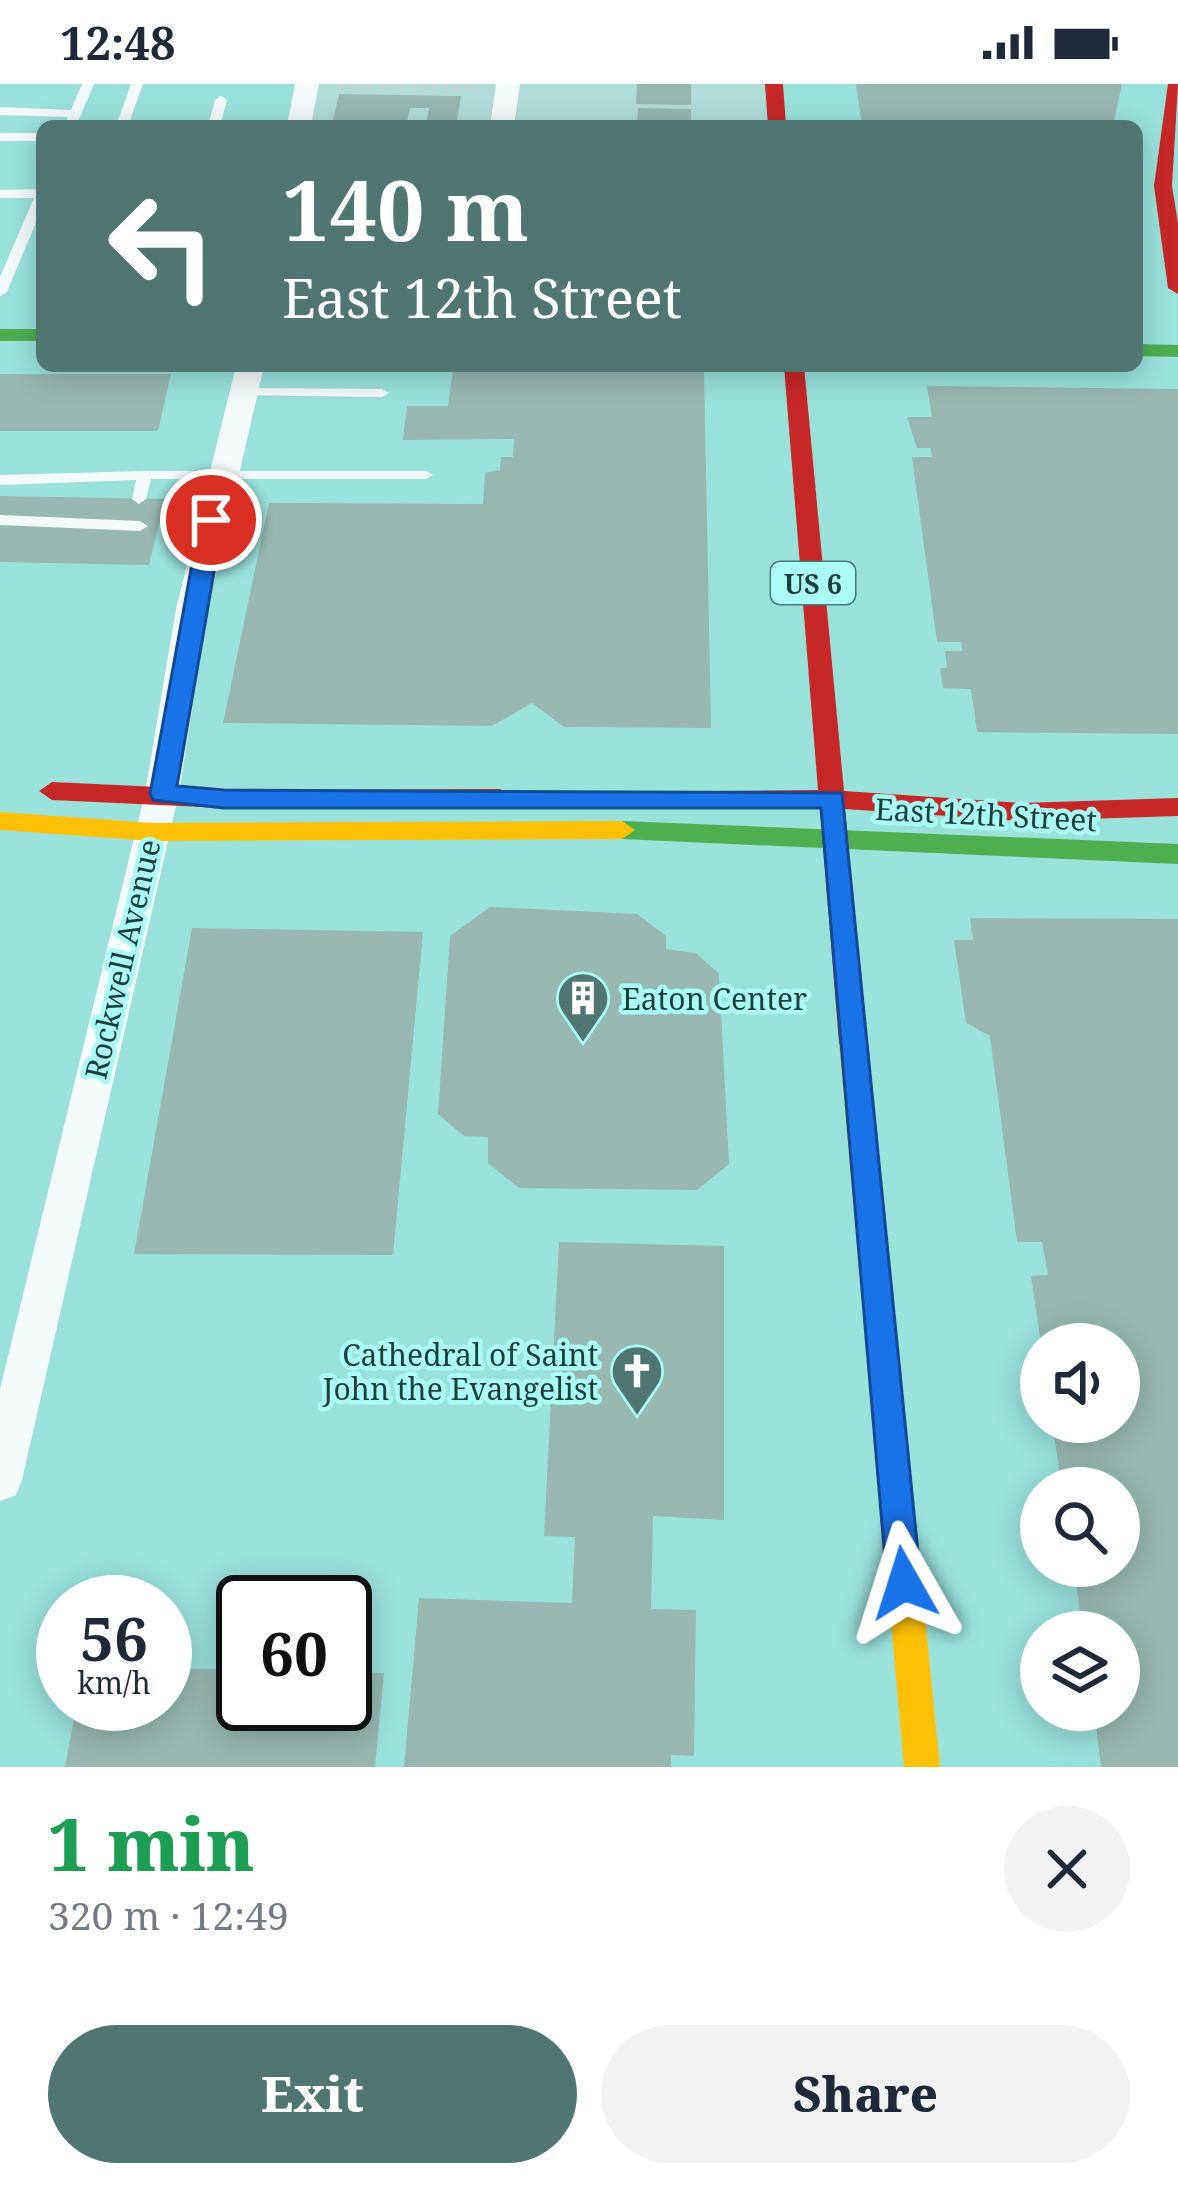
<!DOCTYPE html>
<html lang="en">
<head>
<meta charset="utf-8">
<style>
  :root { --surface:#fff; --page:#f2f2f3; --text:#1f2937; --muted:#747a83; --accent:#507672 }
  body { margin:0; font-family:"Noto Serif",serif; background:var(--page); color:var(--text); height:100vh; display:flex; flex-direction:column; font-size:45px; white-space:nowrap }
  * { box-sizing:border-box; margin:0 }
  p { font-size:39px; color:var(--muted) }
  .icon { flex:none; width:66px; height:66px; fill:none; stroke:currentColor; stroke-width:2; stroke-linecap:round; stroke-linejoin:round }
  .map { position:relative; height:1683px; overflow:hidden }
  .side { display:flex; flex-direction:column; background:var(--surface); flex:1 }
  .side>* { flex:none }
  .hud { position:absolute; left:36px; top:36px; width:1107px; height:252px; border-radius:18px; box-shadow:0 6px 30px #0003; background:#507672; color:#fff; overflow:hidden }
  .controls { position:absolute; left:1020px; top:1239px; display:grid; gap:24px }
  .controls a { display:grid; place-items:center; width:120px; height:120px; border-radius:50%; background:var(--surface); box-shadow:0 6px 30px #0003; font-size:60px }
  .speed { position:absolute; left:36px; top:1491px; display:flex; gap:24px; font-size:60px; font-weight:700; text-align:center }
  .speed>* { display:grid; place-content:center; width:156px; height:156px; border-radius:50%; background:var(--surface); box-shadow:0 6px 30px #0003; line-height:1 }
  .speed small { font-size:30px; font-weight:400 }
  .speed .limit { border:6px solid #111; border-radius:18px; background:#fff; color:#111 }
  .pin { position:absolute; display:grid; place-items:center; width:102px; height:102px; color:#fff; margin:-51px; border:6px solid #fff; border-radius:50%; box-shadow:0 3px 12px #0007 }
  .me { position:absolute; width:132px; margin:-66px; rotate:354deg; stroke-linejoin:round; filter:drop-shadow(0 0 9px #0008) }
  .turn { display:flex; align-items:center; gap:42px; height:252px; padding:0 48px; font-size:54px }
  .turn .icon { width:156px; height:156px; stroke-width:2.5 }
  .turn b { display:block; font-size:84px; line-height:102px }
  .round { display:grid; place-items:center; flex:none; width:126px; height:126px; border-radius:63px; background:var(--page) }
  .head { display:flex; align-items:center; justify-content:space-between; height:204px; padding:0 48px }
  h1 { font-size:72px; font-weight:800; line-height:90px; color:#1e9e55 }
  .action { display:flex; gap:24px; margin-top:auto; padding:24px 48px }
  .action a { flex:1; height:138px; border-radius:72px; background:var(--accent); color:#fff; font-size:48px; font-weight:800; line-height:138px; text-align:center }
  .action a+a { background:var(--page); color:var(--text) }
  .status { display:flex; justify-content:space-between; align-items:center; height:84px; padding:0 60px; background:var(--surface); direction:ltr }
  .status svg { height:33px; fill:currentColor }
  .map>svg:first-child { display:block }
  .built { fill:#9ae1da; fill-rule:evenodd }
  .building { fill:#96b8b0 }
  .lines { fill:none; stroke-linecap:round; stroke-linejoin:round }
  .path { stroke:#c5d3d1; stroke-width:6; stroke-dasharray:6 4.5; stroke-linecap:butt }
  .lane { fill:#f3faf9; fill-rule:evenodd }
  .street { fill:#f3faf9; fill-rule:evenodd }
  .fast { fill:#4caf50; fill-rule:evenodd }
  .slow { fill:#ffc107; fill-rule:evenodd }
  .jam { fill:#c62828; fill-rule:evenodd }
  .route { fill:#1a73e8; stroke:#114b97; stroke-width:3 }
  .labels { text-anchor:middle; dominant-baseline:central; stroke-width:9; stroke-linejoin:round; paint-order:stroke }
  .shield { fill:#aafbf3; stroke:#477773; stroke-width:3 }
  .shield-label { font-size:27px; font-weight:bold; fill:#1d3f3c }
  .street-label { font-size:30px; fill:#1d3f3c; stroke:#aafbf3 }
  .poi-label { font-size:30px; fill:#1d3f3c; stroke:#aafbf3; text-anchor:start }
</style>
</head>
<body>
<div class="status"><b>12:48</b><svg viewBox="0 0 49 12"><path d="M0 12V9h3v3zM5 12V6h3v6zM10 12V3h3v9zM15 12V0h3v12zM26 1h20v11H26zM47 4h2v5h-2z"/></svg></div>
<div class="map">
<svg width="1178" height="1683" viewBox="0 0 1178 1683">
  <rect width="100%" height="100%" fill="#afdcd7"/>
  <path class="built" d="M0 0H315L307 42H42V282H1137V42H768L765 0H1178V1683H0ZM1041 1260H1119V1338H1041ZM1041 1404H1119V1482H1041ZM63 1518H165V1620H63ZM243 1518H345V1620H243ZM1041 1548H1119V1626H1041Z"/>
  <path class="building" d="M637 0H691V21L636 20Z
    M856 0H1122L1113 42H862Z
    M339 10 451 12H461L456 42H426L429 24H410L407 38 333 36Z
    M638 24 691 25V42H637Z
    M453 284 704 287 711 644 564 643 532 619 492 642 223 639 269 419 483 420 485 389 500 386 501 373H513L514 355 403 356 407 322H448Z
    M0 290H171L158 347H0Z
    M927 302 1178 305V650L977 648 971 605 943 604 940 584H947L945 567H962L961 558H937L912 373H932L931 364H917L907 333H932Z
    M0 412 165 415 149 481 0 478Z
    M490 823 637 830 666 852V865L696 869 719 890 729 1080 697 1106 519 1104 488 1079V1053L464 1052 438 1030 450 852Z
    M970 834 1178 835V1683H1101L1094 1626H1119V1548H1083L1073 1482H1119V1404H1062L1052 1338H1119V1260H1041L1031 1192 1048 1191 1042 1158H1017L990 952 966 939 954 856H973Z
    M192 844 423 848 393 1171 134 1170Z
    M559 1158 724 1162V1436L653 1432 651 1525 696 1526 694 1672 671 1671V1683H404L419 1514 572 1519 575 1453 544 1452Z
    M165 1584 243 1586V1620H345V1588L384 1589 375 1683H65L77 1620H165Z"/>
  <g class="lines">
    <path class="path" d="M337 1 477 3"/>
    <path class="lane" d="M82 0H94L76 42H64L68 33 0 31V23L71 26Z
      M131 0H143L128 42H116Z
      M221 12 227 16 220 42H208L215 16Z
      M0 49H42V57H0Z
      M42 105V124L7 208 0 212V193L34 114H0V106Z
      M243 304 382 305 389 309 382 313 238 311V305Z
      M145 387H426L433 391 426 395H151L146 415 139 420 132 415 136 396 0 401V391Z
      M0 431 140 437 148 442 140 447 0 441Z"/>
    <path class="street" d="M295 0H319L311 42H287Z
      M496 0H520L514 42H490Z
      M236 282H264L208 525 179 709 22 1396 16 1411 0 1417V1305L145 709 176 525Z"/>
    <path class="fast" d="M0 245H42V257H0Z
      M1137 260 1178 261V273L1137 272Z
      M622 737 1178 760V780L622 755 609 746Z"/>
    <path class="slow" d="M0 728 153 739 622 737 635 746 622 755 153 757 0 746Z
      M853 948 863 951 867 959 940 1683H904L839 959 843 951Z"/>
    <path class="jam" d="M765 0H783L786 42H768Z
      M1168 0H1178L1172 102 1178 139V210L1168 204 1154 102Z
      M784 282H804L844 707 1022 719 1178 714V732L1022 737 845 725 867 959 863 967H843L839 959 820 724 717 725 704 716 717 707 818 706Z
      M52 698 224 706 500 705 513 714 500 723 224 724 52 716 39 707Z"/>
  </g>
  <path class="route" d="M211 428 223 436 177 702 224 706 842 709 921 1499 916 1511 904 1516 892 1511 887 1499 821 724H224L153 716 150 710 200 436Z"/>
  <defs>
    <g id="building-pin" transform="scale(2.7)"><path d="M0 17L-7.5 6A9.5 9.5 0 1 1 7.5 6Z" fill="#507672" stroke="#aafbf3"/><path d="M-4-6H4V6H1V3H-1V6H-4ZM-2.5-4.3h1.7v1.8h-1.7ZM.8-4.3h1.7v1.8H.8ZM-2.5-1h1.7V.8h-1.7ZM.8-1h1.7V.8H.8Z" fill="#fff"/></g>
    <g id="church-pin" transform="scale(2.7)"><path d="M0 17L-7.5 6A9.5 9.5 0 1 1 7.5 6Z" fill="#507672" stroke="#aafbf3"/><path d="M-1.2-6h2.4v3.5h3.3v2.4h-3.3V6h-2.4V-.1h-3.3v-2.4h3.3Z" fill="#fff"/></g>
  </defs>
  <g fill-rule="evenodd">
    <use href="#building-pin" x="583" y="914"/>
    <use href="#church-pin" x="637" y="1287"/>
  </g>
  <g class="labels">
    <rect class="shield" x="771" y="478" width="84" height="42" rx="9"/>
    <g class="shield-label">
      <text x="813" y="499">US 6</text>
    </g>
    <g class="street-label">
      <text transform="translate(986 730) rotate(3)">East 12th Street</text>
      <text transform="translate(122 875) rotate(-77)">Rockwell Avenue</text>
    </g>
    <g class="poi-label">
      <text x="622" y="914">Eaton Center</text>
      <text x="598" y="1270" text-anchor="end">Cathedral of Saint<tspan x="598" dy="34">John the Evangelist</tspan></text>
    </g>
  </g>
</svg>
<div class="controls">
<a><svg class="icon" aria-label="sound" viewBox="0 0 24 24"><path d="M4 9h4l5-4v14l-5-4H4zM17 9q2 3 0 6"/></svg></a>
<a><svg class="icon" aria-label="search" viewBox="0 0 24 24"><circle cx="10" cy="10" r="6"/><path d="M15 15l6 6"/></svg></a>
<a><svg class="icon" aria-label="layers" viewBox="0 0 24 24"><path d="M12 4l9 5-9 5-9-5zM3 14l9 5 9-5"/></svg></a>
</div>
<div class="speed"><div>56<small>km/h</small></div><div class="limit">60</div></div>
<div class="pin" style="left:211px;top:436px;background:#d93025"><svg class="icon" aria-label="arrive" viewBox="0 0 24 24"><path d="M6 21V4h12l-3 4 3 4H6"/></svg></div>
<svg class="me" style="left:904px;top:1499px" viewBox="-20 -20 40 40"><path d="M0-17L14 15 0 8-14 15z" fill="#1a73e8" stroke="#fff" stroke-width="4"/></svg>
<div class="hud">
<div class="turn"><svg class="icon" aria-label="left" viewBox="0 0 24 24"><path d="M17 20v-9H6M10 6l-5 5 5 5"/></svg><div><b>140 m</b>East 12th Street</div></div>
</div>
</div>
<section class="side">
<div class="head"><div><h1>1 min</h1><p>320 m · 12:49</p></div><a class="round"><svg class="icon" aria-label="close" viewBox="0 0 24 24"><path d="M6 6l12 12M18 6L6 18"/></svg></a></div>
<div class="action"><a>Exit</a><a>Share</a></div>
</section>
</body>
</html>
